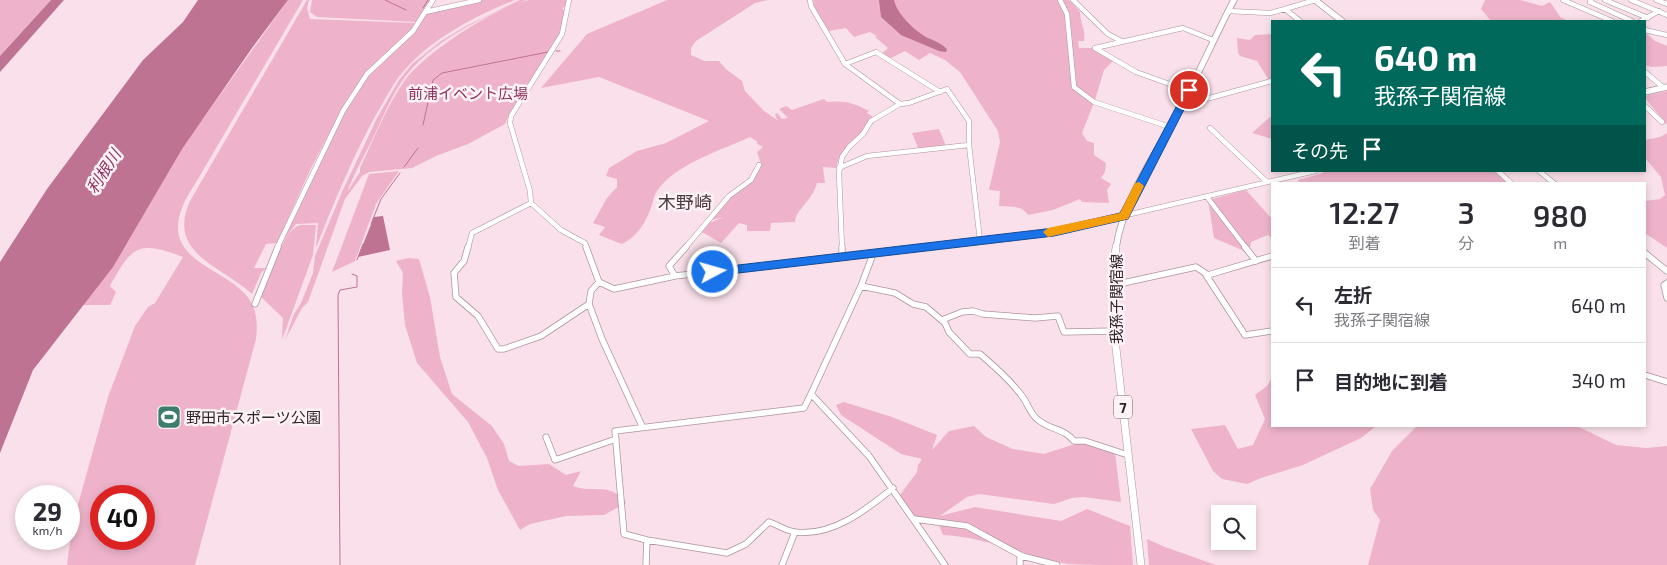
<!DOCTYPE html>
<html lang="ja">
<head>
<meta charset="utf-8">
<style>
  :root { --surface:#fff; --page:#f2f2f3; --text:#2b2b33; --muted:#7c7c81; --line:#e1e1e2 }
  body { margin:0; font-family:"Exo 2","Noto Sans JP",sans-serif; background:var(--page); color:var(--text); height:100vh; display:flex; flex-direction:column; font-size:19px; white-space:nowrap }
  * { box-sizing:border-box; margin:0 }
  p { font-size:16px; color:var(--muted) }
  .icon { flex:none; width:28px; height:28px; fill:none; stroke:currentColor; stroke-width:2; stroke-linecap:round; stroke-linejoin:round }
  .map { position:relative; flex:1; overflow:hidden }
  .panel { position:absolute; left:1271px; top:182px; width:375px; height:245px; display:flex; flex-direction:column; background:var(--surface); border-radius:0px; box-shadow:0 2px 8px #0003 }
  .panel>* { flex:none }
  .guide { position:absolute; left:1271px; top:20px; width:375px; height:152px; border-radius:0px; box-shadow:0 2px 8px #0003; background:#00695c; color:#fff; overflow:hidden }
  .tools { position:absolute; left:1211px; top:505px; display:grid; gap:10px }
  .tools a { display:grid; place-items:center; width:45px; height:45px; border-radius:0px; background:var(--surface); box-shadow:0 2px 8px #0003; font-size:25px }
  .speed { position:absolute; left:15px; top:485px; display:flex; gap:10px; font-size:25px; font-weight:700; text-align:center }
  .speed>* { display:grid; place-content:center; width:65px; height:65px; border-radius:50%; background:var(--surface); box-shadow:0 2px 8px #0003; line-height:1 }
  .speed small { font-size:12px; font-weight:400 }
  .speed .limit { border:8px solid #d22; background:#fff; color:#111 }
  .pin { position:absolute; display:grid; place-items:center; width:42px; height:42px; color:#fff; margin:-21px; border:2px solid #fff; border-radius:50%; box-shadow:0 1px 5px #0007 }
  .me { position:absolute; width:55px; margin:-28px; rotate:84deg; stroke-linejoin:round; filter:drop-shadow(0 0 4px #0008) }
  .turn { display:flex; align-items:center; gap:18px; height:105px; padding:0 20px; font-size:22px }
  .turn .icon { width:65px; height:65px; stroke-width:2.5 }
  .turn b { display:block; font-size:35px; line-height:42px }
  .then { display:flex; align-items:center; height:48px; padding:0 20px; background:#0003; gap:10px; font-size:19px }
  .eta { display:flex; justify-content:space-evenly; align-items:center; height:85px; text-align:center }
  .eta b { font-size:30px; font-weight:600; line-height:35px }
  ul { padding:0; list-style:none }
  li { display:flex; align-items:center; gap:15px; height:75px; padding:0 20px; border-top:1px solid var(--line) }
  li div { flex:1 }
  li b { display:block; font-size:19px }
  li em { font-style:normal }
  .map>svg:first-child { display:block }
  .green { fill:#eeb3ca; fill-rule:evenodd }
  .water { fill:#be7393 }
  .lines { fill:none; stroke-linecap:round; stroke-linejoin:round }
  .stream { stroke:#be7393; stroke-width:1 }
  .minor-far1-casing { stroke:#ac949d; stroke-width:5.5 }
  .minor-casing { stroke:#ac949d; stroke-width:7 }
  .major-far1-casing { stroke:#ac949d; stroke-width:7 }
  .major-casing { stroke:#ac949d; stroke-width:8 }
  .minor-far1 { stroke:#fff; stroke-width:4.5 }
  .minor { stroke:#fff; stroke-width:5.5 }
  .major-far1 { stroke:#fff; stroke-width:5.5 }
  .major { stroke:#fff; stroke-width:7 }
  .route { fill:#1a73e8; stroke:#114b97 }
  .slow { fill:#f59e0b }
  .labels { text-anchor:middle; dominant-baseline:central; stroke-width:5; stroke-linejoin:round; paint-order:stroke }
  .shield { fill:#fdf2f6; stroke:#6c6266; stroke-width:1 }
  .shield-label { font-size:14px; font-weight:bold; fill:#2e2528 }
  .park-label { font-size:15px; fill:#8c315d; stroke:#fdf2f6 }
  .street-label { font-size:15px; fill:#2e2528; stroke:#fdf2f6 }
  .poi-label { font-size:15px; fill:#2e2528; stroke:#fdf2f6; text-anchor:start }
  .water-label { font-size:16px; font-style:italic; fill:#8b305d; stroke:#fdf2f6 }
  .quarter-label { font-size:18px; fill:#4d3941; stroke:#fdf2f6 }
</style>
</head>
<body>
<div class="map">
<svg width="1667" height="565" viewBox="0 0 1667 565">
  <rect width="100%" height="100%" fill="#fae0ea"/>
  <path class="green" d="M0 0H51L0 56Z
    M288 0H303L195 184C190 192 185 199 182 208 162 260 222 267 246 295 257 308 258 324 256 339L195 565H67L72 526 108 397 135 326 148 307 155 303 183 257C138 240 132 246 110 286L116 292 110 305H82L139 208ZM101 496H144V539H101Z
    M307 0H309L307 8 310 19 417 23 411 32 363 77 346 101 311 168 277 243 266 244 254 268H266L261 273 252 294C222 266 166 254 190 201Z
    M312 0H432L419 21 416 22 317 17 310 12Z
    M482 0H515C477 15 437 36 409 65 395 79 387 96 377 113 353 156 334 202 316 248L318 223 296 224 281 244 347 106 364 80 414 32 426 13Z
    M520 0H526C483 16 433 41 405 77 390 97 381 122 370 144 362 160 353 176 347 192L360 172V168C374 139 386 107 405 80 426 52 495 7 529 0 541 0 555 0 567 0L565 7 562 8 565 11C561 47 528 85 509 114L505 124 468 144 436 156 412 168 369 172 362 176 345 199 308 302 302 308 285 340 294 314 301 303 313 273 315 256 342 192 377 118 399 80 412 64 441 41 466 26Z
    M667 0H768L755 3 696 41 691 48V55L704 61H719L726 69 742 81 745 91 764 111 777 120 775 114 777 113 782 119 788 118 779 109 786 106 792 110 824 99 827 102C843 100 855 103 869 111L867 113 873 117C868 122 866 128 861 133 851 144 839 152 836 168L823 167 825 183H817C813 200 796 209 795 222L771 223 770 231H747V225L739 223 721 243 702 232 709 223 724 217 708 221 733 195 745 187 755 178 761 164 757 152 763 147 756 143 758 142 750 137C722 150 675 164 657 191 654 195 653 201 652 205 646 222 638 236 622 244L599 235 605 227 593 223 607 198 617 187V179L606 176 609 168 637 151 666 143 709 121 599 77 541 88 587 34Z
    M813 0H1069L1080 12C1080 23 1086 30 1084 41H1078L1079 48H1093L1114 60 1104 70 1095 100 1082 133 1087 141 1094 143V155L1106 163 1105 172 1101 178 1111 184 1107 190 1109 203 1082 202 1080 199 1053 210 1028 215C1022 205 1011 207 999 206L1000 191 989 190 1000 142 998 131 960 72 945 60 930 53 919 60 905 51 889 59 881 54 888 48 875 37 877 36 870 32 854 37 846 28 829 31 815 9Z
    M1485 0H1520L1542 6 1550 2 1561 18 1569 21H1491L1481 9Z
    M1645 32 1655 41 1667 46V66L1652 67 1645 65Z
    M1272 34V85L1257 61 1240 56 1238 53 1237 38 1250 40 1255 35Z
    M1667 91V125L1645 98V96Z
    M1270 117H1272V139L1252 133Z
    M939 129 946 146 919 150 912 133Z
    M1667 133V248L1645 233V201L1660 199 1665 195 1661 177 1645 158V140L1660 137Z
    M399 171 376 204 355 261 332 272 369 174Z
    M1322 171H1497L1508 181 1503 184H1301L1298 180 1323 173Z
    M1246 190 1272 219V238L1268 235 1251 242 1249 253 1214 238 1208 200Z
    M300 225H316L313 255 282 340 283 318 260 296C268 279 282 231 300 225Z
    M408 258 419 259 430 297 440 357 452 394 492 426 504 444 509 461 519 466 549 464 566 475 581 471 573 486C594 494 610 481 626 503L604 515 566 516 530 524 520 530 498 490 487 458 468 422 417 363 405 325 402 293 403 273 396 261Z
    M1272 378V426H1376L1361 438 1303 465 1261 478 1247 484 1222 479 1213 471 1191 429 1225 425 1238 449 1253 445 1265 419 1255 395 1267 386Z
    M844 402 892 417 937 435 932 450 949 431 974 426 986 437 1013 449 1044 454 1081 442 1115 453 1121 502 1083 497 1072 498 1054 504 979 494 967 497 940 516 975 507 1061 521 1087 509 1130 526 1133 565C1112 565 1088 565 1067 564 1026 556 986 537 943 535L936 518 930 522 915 517 900 495 917 472 918 465 922 459 901 454 841 415 836 405Z
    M1417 426H1577L1616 445 1646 448 1667 446V565H1368L1380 520 1373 510 1370 489 1392 451Z
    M1147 539 1165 547 1216 565H1149Z"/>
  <path class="water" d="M51 0H64L0 72V56Z
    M198 0H288L252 48 182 149 113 267 33 370 0 453V262L47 189 143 60 183 22Z
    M879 0H894C897 14 914 30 926 37 934 41 940 42 947 49L946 52 939 51 901 35 881 17Z
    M383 216 390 250 358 257 374 217Z"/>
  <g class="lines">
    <path class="stream" d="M385 0 406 10
      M423 8 428 0
      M556 51H560
      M423 125 433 80 442 73 548 52
      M404 167 418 148
      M371 224 381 199 400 173
      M357 260 363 244
      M340 565 338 295 340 290 357 287V276L352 274"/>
    <g class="minor-far1-casing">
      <path id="minor-far1" d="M569 0 562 34 511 116 510 123 530 191 531 203 561 230 585 243 587 248
        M810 0 811 6 845 64 900 104 871 121 863 134 849 147 842 157 839 173 842 248
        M1060 0 1067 14 1074 87 1094 102 1170 127
        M1073 0 1108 34 1123 42
        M1563 0 1612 21
        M1591 0 1590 2 1632 21
        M1605 0 1648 18
        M1631 0 1667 15
        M1656 0 1667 4
        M1285 9 1315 0
        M1228 11 1270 13 1285 9 1300 21
        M425 12 433 0
        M1641 21 1659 11
        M1645 30 1667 35
        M845 64 876 52 940 92
        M1645 72 1664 88
        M1189 91 1136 72 1095 48 1183 28 1213 40
        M1183 103 1188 104 1272 81
        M900 104 909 103 947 89 969 121V145L980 241
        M1645 106 1662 122
        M1210 128 1267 182
        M839 168 867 156 969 145
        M1498 171 1512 184
        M1539 171 1555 184
        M1207 197 1246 248
        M277 248 343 111 367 74 413 31 425 12 479 0
        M468 248 472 233 531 203
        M685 248 729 196 751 180 759 165
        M915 248 1054 232 1315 171"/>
    </g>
    <g class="minor-casing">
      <path id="minor" d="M468 247 464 261 454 273 456 297 478 316 498 349H504L541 336 589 304
        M586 247 599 282 614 289 675 276 926 247
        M842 247V257
        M1245 247 1256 261
        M1645 253 1667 271
        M873 254 861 286 811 394 869 456 945 565
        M1206 275 1245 335 1272 331
        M675 276 669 266 686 247
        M599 282 591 291 589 304 602 339 642 426
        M1667 283 1664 285 1667 298
        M1114 285 1196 267 1208 275 1272 256
        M861 286 895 293 913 304 926 307 945 323 949 332 970 354H980C995 367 1010 380 1022 396 1028 404 1030 413 1037 419 1049 430 1064 428 1074 441H1085L1128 455
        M255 304 278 247
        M942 320 962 312 973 311 983 314 1035 318 1058 316 1064 332 1115 331
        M1645 375 1667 382
        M546 437 555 460 616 439
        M914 519 967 526 1022 556 1057 565
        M647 540 727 553 746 544 769 522C778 525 786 531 795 532 832 537 866 510 893 488
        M1020 555V565
        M646 565 647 540 624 534 615 431 804 408 811 394
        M782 565 795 532"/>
    </g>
    <g class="major-far1-casing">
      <path id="major-far1" d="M1315 0 1342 21
        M1645 92 1667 87
        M1116 248C1124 195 1159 150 1183 103 1201 69 1216 34 1234 0"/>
    </g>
    <g class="major-casing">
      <path id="major" d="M1116 247 1113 275 1114 331 1141 565"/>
    </g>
    <use href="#minor-far1" class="minor-far1"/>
    <use href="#minor" class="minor"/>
    <use href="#major-far1" class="major-far1"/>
    <use href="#major" class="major"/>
  </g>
  <path class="route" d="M1189 87 1194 90 1128 219 1054 236 713 276 708 272 713 268 1054 228 1120 213 1185 90Z"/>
  <path class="slow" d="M1139 182 1144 186 1128 219 1048 237 1043 232 1048 228 1120 213 1135 183Z"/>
  <defs>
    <g id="stadium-square" transform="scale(1.25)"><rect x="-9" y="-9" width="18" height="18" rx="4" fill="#3d7d6b" stroke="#fdf2f6"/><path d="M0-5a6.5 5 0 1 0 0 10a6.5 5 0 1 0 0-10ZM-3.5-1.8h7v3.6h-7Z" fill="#fff"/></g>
  </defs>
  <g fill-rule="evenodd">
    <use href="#stadium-square" x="169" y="417"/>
  </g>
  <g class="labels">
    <rect class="shield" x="1114" y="395.5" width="18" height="23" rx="4"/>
    <g class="shield-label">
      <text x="1123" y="407">7</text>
    </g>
    <g class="park-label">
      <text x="468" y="93">前浦イベント広場</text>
    </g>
    <g class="street-label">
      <text transform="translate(1116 299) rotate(-90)">我孫子関宿線</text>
    </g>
    <g class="poi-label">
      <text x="186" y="417">野田市スポーツ公園</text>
    </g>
    <g class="water-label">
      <text transform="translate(103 171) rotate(-57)">利根川</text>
    </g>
    <g class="quarter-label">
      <text x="685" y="202">木野崎</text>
    </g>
  </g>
</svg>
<div class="tools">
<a><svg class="icon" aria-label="search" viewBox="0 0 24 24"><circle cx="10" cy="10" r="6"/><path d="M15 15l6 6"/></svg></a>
</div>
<div class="speed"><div>29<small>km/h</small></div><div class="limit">40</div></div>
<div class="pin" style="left:1189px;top:90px;background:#d93025"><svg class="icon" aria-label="arrive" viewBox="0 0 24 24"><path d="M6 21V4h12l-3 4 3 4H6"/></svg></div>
<svg class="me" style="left:713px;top:272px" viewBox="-20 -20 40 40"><circle r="17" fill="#1a73e8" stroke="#fff" stroke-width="3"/><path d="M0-11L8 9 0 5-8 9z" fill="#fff"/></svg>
<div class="guide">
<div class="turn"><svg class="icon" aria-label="left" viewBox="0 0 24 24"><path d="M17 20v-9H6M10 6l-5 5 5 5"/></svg><div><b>640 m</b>我孫子関宿線</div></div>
<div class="then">その先<svg class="icon" aria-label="arrive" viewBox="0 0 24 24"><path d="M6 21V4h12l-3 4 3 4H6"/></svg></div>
</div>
<section class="panel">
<div class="eta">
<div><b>12:27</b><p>到着</p></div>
<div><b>3</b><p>分</p></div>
<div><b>980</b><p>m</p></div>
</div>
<ul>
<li><svg class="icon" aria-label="left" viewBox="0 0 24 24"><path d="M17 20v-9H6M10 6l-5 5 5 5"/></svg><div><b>左折</b><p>我孫子関宿線</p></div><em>640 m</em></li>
<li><svg class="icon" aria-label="arrive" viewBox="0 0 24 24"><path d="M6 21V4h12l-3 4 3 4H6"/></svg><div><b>目的地に到着</b></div><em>340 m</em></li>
</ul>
</section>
</div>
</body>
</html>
